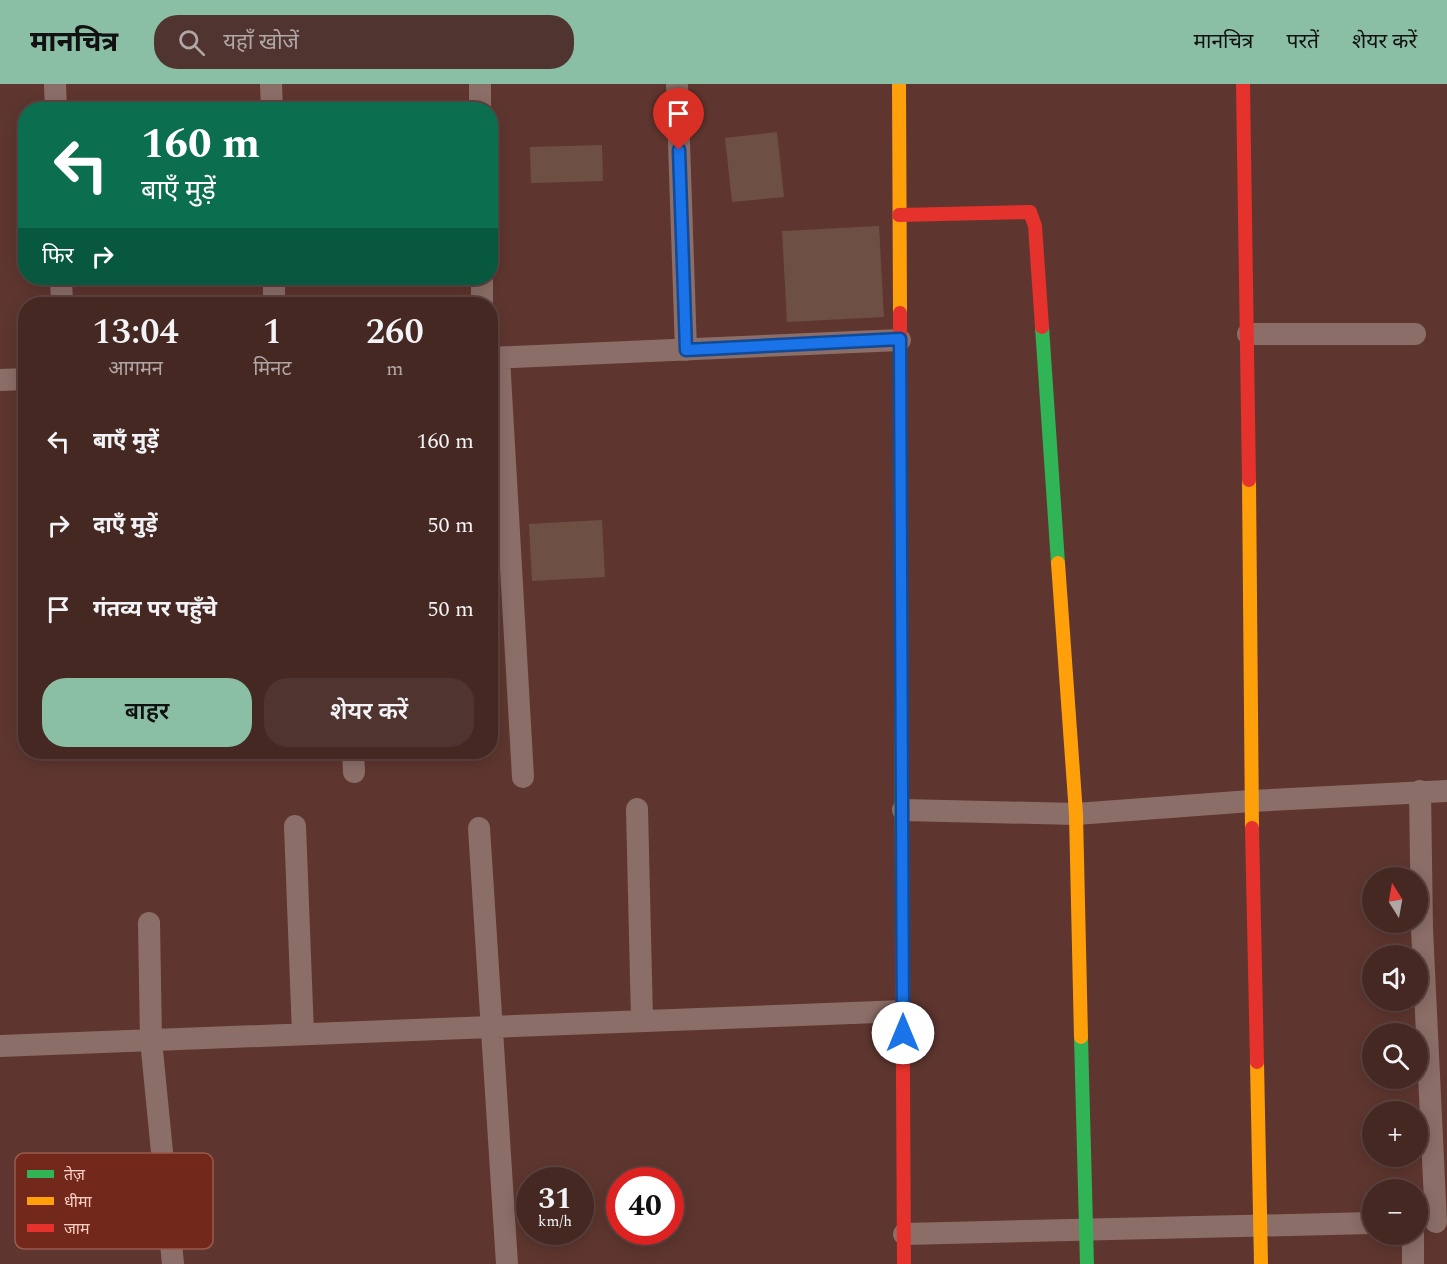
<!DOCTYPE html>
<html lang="hi">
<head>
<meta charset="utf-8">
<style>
  :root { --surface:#462823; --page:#503430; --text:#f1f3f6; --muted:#b0a6a6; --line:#5e4441; --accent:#8abfa5 }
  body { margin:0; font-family:Spectral,"Noto Sans Devanagari",serif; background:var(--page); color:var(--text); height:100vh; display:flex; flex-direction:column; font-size:22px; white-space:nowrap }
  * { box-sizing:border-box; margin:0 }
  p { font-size:20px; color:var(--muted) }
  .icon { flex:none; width:33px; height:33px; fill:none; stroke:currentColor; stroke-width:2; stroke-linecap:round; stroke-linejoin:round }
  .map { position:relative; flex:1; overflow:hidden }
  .side { position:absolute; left:18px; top:213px; width:480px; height:462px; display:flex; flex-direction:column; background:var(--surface); border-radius:24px; box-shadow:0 3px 15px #0003,0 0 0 2px var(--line) }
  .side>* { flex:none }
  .banner { position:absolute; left:18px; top:18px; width:480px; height:183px; border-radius:24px; box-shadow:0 3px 15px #0003,0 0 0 2px var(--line); background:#0b6e4f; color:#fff; overflow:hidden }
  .needle { width:39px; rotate:349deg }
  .buttons { position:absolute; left:1362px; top:783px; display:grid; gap:12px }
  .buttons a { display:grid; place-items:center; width:66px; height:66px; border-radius:50%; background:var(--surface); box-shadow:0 3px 15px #0003,0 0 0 2px var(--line); font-size:30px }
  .speed { position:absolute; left:516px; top:1083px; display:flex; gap:12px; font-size:30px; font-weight:700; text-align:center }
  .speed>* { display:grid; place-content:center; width:78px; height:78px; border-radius:50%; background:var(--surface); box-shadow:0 3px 15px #0003,0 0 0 2px var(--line); line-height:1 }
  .speed small { font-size:15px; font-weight:400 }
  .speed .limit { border:9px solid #d22; background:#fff; color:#111 }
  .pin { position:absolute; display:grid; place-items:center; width:51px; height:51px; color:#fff; margin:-62px -26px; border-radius:50% 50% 50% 0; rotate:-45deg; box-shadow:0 0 6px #0007 }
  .pin .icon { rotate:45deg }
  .me { position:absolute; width:66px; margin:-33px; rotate:0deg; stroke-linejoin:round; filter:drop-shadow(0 0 4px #0008) }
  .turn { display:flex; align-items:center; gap:21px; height:126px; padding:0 24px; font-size:27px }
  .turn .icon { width:78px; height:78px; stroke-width:2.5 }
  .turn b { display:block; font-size:42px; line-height:51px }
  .then { display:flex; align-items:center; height:57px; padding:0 24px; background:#0003; gap:12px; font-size:22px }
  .eta { display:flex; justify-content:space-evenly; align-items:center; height:102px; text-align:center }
  .eta b { font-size:36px; font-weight:600; line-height:42px }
  .cta { display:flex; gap:12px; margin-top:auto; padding:12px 24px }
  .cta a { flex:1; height:69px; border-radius:24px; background:var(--accent); color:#111; font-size:24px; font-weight:600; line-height:69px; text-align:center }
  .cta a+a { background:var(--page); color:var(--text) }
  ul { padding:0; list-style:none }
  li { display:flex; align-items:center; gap:18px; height:84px; padding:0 24px }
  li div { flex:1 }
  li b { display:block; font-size:22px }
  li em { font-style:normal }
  header { display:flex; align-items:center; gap:36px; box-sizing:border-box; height:84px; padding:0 30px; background:var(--accent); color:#111 }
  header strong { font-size:28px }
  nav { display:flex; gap:33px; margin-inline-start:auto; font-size:21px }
  .search { width:420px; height:54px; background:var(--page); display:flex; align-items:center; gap:15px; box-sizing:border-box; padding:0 21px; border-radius:24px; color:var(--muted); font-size:22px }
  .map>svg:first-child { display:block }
  .building { fill:#6e4f43 }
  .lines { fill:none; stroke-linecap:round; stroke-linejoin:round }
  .street { stroke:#8c6e68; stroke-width:22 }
  .fast { stroke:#30b455; stroke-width:14 }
  .slow { stroke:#ff9f0a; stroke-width:14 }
  .jam { stroke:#e5322d; stroke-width:14 }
  .route-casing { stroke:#114b97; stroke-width:15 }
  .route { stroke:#1a73e8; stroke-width:10 }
  .key { fill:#72281b; stroke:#9b5a4e; stroke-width:1.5 }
  .key-label { font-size:16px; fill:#fbcec4 }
</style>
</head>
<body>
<header>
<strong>मानचित्र</strong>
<div class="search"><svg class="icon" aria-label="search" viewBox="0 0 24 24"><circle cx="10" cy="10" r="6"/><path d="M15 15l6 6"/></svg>यहाँ खोजें</div>
<nav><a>मानचित्र</a><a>परतें</a><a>शेयर करें</a></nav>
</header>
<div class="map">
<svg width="1447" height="1180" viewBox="0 0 1447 1180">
  <rect width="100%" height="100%" fill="#5e362f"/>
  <path class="building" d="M777 48 784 113 732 118 725 54Z
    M602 61 603 97 531 99 530 63Z
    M879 142 884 233 787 238 782 147Z
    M490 409 494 437H490Z
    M602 436 605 493 532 497 529 440Z"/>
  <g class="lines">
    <path class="street" d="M55 0 56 26
      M271 0 272 26
      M480 0V26
      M677 0 686 266
      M61 194 62 220
      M274 194V220
      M482 194V220
      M1248 250H1415
      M490 274 900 256
      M499 274 523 693
      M0 296 26 295
      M353 668 354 688
      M1420 707 1422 845 1436 1138
      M637 725 642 936
      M903 726 1076 730 1251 717 1447 707
      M295 742 303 950
      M479 744 507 1180
      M149 839 151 956 173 1180
      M0 962 903 927
      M904 1150 1372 1139
      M1413 1150V1180"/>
    <path class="fast" d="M1042 243 1058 479
      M901 491 902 811
      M1081 953 1087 1180"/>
    <path class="slow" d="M899 0 900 229
      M1249 396 1252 744
      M1058 479 1076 730 1081 953
      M1257 978 1261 1180"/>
    <path class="jam" d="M1243 0 1249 396
      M899 131 1030 128 1035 142 1042 243
      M900 229 901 491
      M1252 744 1257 978
      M902 811 904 1180"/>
  </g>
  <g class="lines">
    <g class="route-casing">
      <path id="route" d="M679 66 686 266 900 255 903 949"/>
    </g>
    <use href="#route" class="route"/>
  </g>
  <rect x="15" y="1069" width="198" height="96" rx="9" class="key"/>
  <rect x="27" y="1086" width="27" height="8" fill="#30b455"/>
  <rect x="27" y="1113" width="27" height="8" fill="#ff9f0a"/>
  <rect x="27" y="1140" width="27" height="8" fill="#e5322d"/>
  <g class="key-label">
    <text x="64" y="1096">तेज़</text>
    <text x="64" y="1123">धीमा</text>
    <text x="64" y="1150">जाम</text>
  </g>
</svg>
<div class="buttons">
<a><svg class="needle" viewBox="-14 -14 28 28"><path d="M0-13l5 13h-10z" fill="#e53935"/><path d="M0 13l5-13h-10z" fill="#b0a6a6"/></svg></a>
<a><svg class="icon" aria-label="sound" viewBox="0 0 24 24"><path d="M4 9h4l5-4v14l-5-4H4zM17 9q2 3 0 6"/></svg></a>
<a><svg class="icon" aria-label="search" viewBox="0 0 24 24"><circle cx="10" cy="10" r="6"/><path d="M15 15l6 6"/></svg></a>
<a>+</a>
<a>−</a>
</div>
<div class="speed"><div>31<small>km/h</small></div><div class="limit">40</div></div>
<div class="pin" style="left:679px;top:66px;background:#d93025"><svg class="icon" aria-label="arrive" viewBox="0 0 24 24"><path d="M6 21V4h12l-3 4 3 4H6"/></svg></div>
<svg class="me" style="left:903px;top:949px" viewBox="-20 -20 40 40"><circle r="19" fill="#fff"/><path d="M0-13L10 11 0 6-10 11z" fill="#1a73e8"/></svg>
<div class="banner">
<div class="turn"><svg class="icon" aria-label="left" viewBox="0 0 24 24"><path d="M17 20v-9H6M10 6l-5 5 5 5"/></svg><div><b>160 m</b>बाएँ मुड़ें</div></div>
<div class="then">फिर<svg class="icon" aria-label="right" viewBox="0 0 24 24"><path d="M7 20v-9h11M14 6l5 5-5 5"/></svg></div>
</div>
<section class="side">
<div class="eta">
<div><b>13:04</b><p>आगमन</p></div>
<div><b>1</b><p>मिनट</p></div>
<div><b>260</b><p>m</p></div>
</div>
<ul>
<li><svg class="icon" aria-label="left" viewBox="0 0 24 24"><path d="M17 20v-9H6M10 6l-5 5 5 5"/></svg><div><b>बाएँ मुड़ें</b></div><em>160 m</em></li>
<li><svg class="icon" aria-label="right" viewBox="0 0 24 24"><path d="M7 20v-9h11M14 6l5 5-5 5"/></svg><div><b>दाएँ मुड़ें</b></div><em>50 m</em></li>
<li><svg class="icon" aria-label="arrive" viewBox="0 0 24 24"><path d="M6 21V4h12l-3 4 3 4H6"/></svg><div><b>गंतव्य पर पहुँचे</b></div><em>50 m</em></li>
</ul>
<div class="cta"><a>बाहर</a><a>शेयर करें</a></div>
</section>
</div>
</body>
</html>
